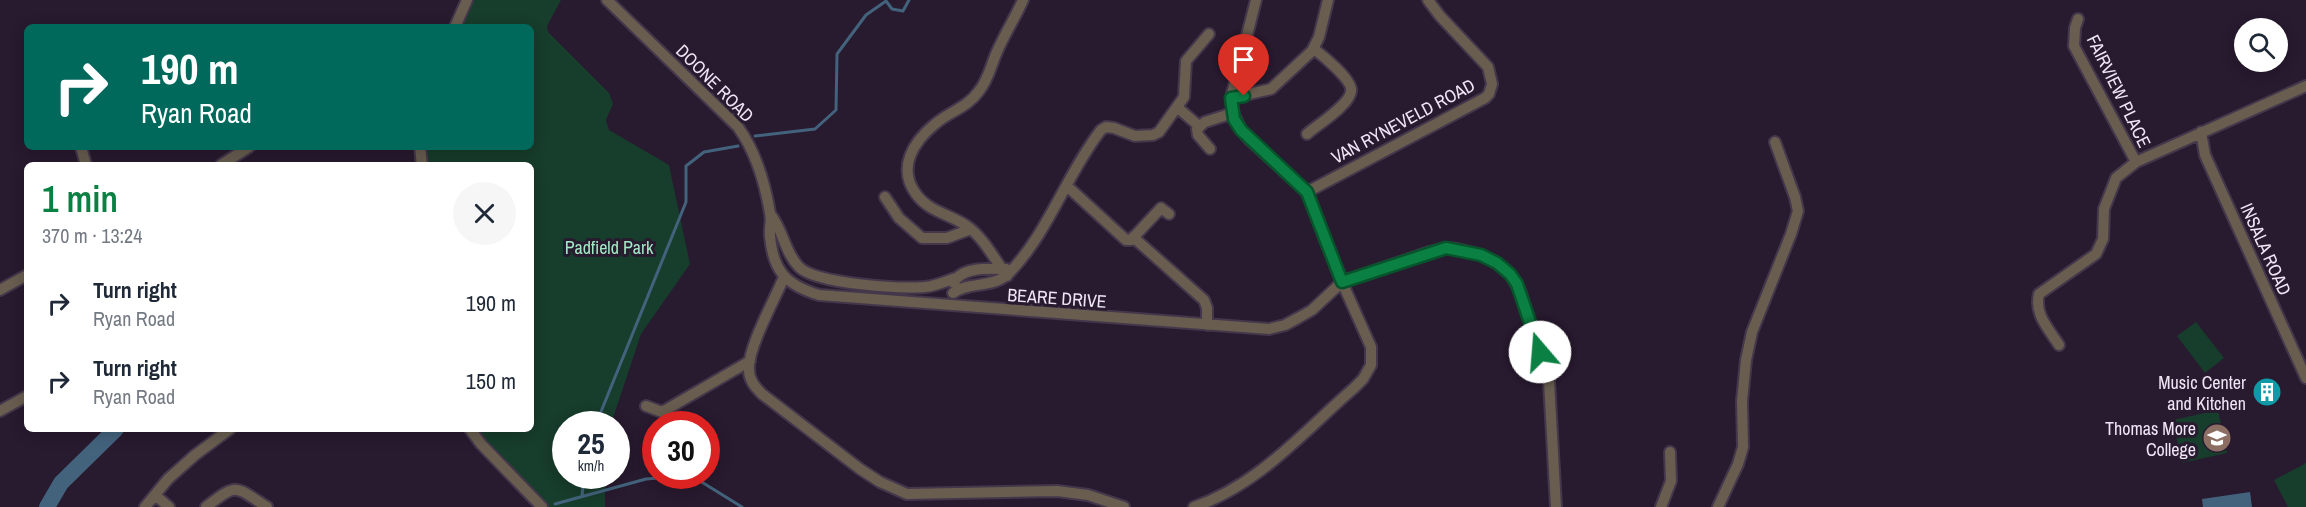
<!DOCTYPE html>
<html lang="en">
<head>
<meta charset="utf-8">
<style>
  :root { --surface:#fff; --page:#f6f6f7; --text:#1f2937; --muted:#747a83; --accent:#0b8043 }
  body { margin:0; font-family:"Archivo Narrow",sans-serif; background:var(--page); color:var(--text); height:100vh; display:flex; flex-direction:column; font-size:22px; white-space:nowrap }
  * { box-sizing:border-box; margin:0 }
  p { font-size:20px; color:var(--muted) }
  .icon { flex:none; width:33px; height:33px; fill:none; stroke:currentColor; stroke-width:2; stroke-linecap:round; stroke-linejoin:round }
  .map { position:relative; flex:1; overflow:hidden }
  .panel { position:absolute; left:24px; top:162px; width:510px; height:270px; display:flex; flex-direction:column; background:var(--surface); border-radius:9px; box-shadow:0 3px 15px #0003 }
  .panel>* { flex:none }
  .banner { position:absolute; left:24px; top:24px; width:510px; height:126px; border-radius:9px; box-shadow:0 3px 15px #0003; background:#00695c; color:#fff; overflow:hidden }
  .controls { position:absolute; left:2234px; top:18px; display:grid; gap:12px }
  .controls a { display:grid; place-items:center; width:54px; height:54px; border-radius:50%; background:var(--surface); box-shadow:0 3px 15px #0003; font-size:30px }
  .speed { position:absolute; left:552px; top:411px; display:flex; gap:12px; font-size:30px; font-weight:700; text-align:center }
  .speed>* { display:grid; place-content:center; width:78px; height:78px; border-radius:50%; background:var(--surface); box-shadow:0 3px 15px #0003; line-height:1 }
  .speed small { font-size:15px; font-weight:400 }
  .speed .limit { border:9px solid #d22; background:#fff; color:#111 }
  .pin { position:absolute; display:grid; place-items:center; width:51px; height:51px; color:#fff; margin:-62px -26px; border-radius:50% 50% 50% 0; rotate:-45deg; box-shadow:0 0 6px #0007 }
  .pin .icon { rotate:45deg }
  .me { position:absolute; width:66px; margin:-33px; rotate:342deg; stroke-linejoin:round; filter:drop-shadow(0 0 4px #0008) }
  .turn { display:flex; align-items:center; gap:21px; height:126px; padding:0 18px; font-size:27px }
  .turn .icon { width:78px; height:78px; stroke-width:2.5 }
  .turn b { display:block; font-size:42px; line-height:51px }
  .round { display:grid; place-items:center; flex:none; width:63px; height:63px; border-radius:32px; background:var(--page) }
  .overview { display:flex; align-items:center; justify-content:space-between; height:102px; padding:0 18px }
  h1 { font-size:36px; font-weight:600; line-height:45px; color:var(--accent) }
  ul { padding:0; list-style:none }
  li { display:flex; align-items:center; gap:18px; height:78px; padding:0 18px }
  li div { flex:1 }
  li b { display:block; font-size:22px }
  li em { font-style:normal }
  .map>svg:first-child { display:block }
  .green { fill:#173d2c }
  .water { fill:#43637d }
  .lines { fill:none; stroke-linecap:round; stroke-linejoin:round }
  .stream { stroke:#43637d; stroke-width:3 }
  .river { stroke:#43637d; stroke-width:16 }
  .minor-casing { stroke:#44374b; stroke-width:14 }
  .minor { stroke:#685d4f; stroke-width:10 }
  .route-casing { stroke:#07532c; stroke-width:15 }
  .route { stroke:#0b8043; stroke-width:10 }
  .labels { text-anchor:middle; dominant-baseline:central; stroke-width:6; stroke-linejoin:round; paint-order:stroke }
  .street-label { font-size:18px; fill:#efe6f5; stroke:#281a2f }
  .park-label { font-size:18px; fill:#a2e9c5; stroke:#281a2f }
  .poi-label { font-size:18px; fill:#efe6f5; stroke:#281a2f; text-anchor:end }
</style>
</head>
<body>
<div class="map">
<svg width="2306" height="507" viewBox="0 0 2306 507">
  <rect width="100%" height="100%" fill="#281a2f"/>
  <path class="green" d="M472 0H561L547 26 548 32 609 93 613 104 606 120 609 130 669 165 690 264 641 334 611 424H566V476H605V507H546L485 441 477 429H531V165H425L422 147H531V27H458Z
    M2196 322 2224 358 2205 373 2177 336Z
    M2218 410 2227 453 2182 463 2173 420Z
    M2306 463V507H2288L2274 480Z"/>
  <path class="water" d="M2250 492 2252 507H2203L2202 499Z"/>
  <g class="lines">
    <path class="stream" d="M755 136 815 129 836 110 837 54 866 15 886 1 892 9 903 11 909 0
      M596 424 686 202V166L704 152 738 146
      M692 476 742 507
      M582 496 584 476
      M555 504 646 479 685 476"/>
    <path class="river" d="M47 507 61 483 116 429"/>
    <g class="minor-casing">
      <path id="minor" d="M607 0 738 127C756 152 765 183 770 213 772 221 769 229 770 236 773 271 786 285 819 295L1269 329 1285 325 1298 318 1312 310 1342 282 1430 252 1446 248 1457 249 1481 255 1497 263 1510 274 1520 291 1549 381 1556 507
        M455 27 467 0
        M1231 98 1271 89 1312 51 1319 37 1328 0
        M1178 108 1199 126
        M2201 132 2205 155 2306 378
        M1307 134C1317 125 1350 105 1351 91 1353 80 1322 55 1314 49
        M81 147 86 165
        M420 147 422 165
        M1210 149 1198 135 1197 129 1205 122 1233 113
        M2136 162 2306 86
        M221 165 249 147
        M1067 186 1126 240H1131L1161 208 1169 214
        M1307 192 1485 98 1489 94 1492 84 1488 67 1440 16 1428 0
        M885 197 899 218 922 238H947L971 229
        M771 215C783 230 785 253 799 267 816 284 900 289 925 287 936 286 946 281 956 278
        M1133 237 1204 300 1207 308V325
        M1007 276C995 260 983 237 967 226 950 214 929 212 916 194 897 168 913 142 935 124 950 111 967 108 979 91 988 80 991 66 996 54 1004 35 1015 18 1023 0
        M784 277C775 299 747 349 749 370 749 380 755 387 762 394L860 469 880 482 907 494 1057 491 1088 495 1124 507
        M954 283C961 266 991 269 1006 269
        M0 290 27 275
        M953 293C969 281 993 289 1009 273 1049 232 1066 175 1101 130L1106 127 1114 128 1135 136 1153 135 1159 132 1184 97 1186 61 1209 34
        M2059 345C2048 328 2034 314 2039 294L2096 254 2103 239 2104 209 2116 178 2136 162 2074 46 2075 28 2078 19
        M646 406 662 412 750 361
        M0 411 27 396
        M470 429 481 444 542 507
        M155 495 169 507
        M145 507 168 479 195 455 230 429
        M206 507C238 482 234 486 267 507
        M1194 507C1260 484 1303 432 1354 388L1363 379 1371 365V347L1342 282 1307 192 1250 140 1241 130 1233 113 1231 98 1256 0
        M1661 507 1671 481 1670 452
        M1718 507 1738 464 1743 447 1742 401 1746 360 1752 332 1791 234 1798 211 1795 197 1775 142"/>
    </g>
    <use href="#minor" class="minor"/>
  </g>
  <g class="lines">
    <g class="route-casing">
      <path id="route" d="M1244 96 1231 98 1234 119 1241 130 1307 192 1342 282 1446 248 1481 255 1497 263 1510 274 1517 284 1540 352"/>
    </g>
    <use href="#route" class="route"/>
  </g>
  <defs>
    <g id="building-disc" transform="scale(1.5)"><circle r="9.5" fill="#0f9aa8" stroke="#281a2f"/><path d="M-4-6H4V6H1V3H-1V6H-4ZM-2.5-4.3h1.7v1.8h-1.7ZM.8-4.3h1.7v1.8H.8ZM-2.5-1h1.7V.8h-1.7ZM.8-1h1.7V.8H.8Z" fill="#fff"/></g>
    <g id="school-disc" transform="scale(1.5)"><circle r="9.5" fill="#8d6e63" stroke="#281a2f"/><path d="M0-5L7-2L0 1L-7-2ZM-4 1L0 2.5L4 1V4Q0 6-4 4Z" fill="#fff"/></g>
  </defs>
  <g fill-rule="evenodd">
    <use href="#building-disc" x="2267" y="392"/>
    <use href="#school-disc" x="2217" y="438"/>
  </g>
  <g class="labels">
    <g class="street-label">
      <text transform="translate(715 83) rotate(45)">DOONE ROAD</text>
      <text transform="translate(2119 91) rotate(64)">FAIRVIEW PLACE</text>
      <text transform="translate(1403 121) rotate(-28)">VAN RYNEVELD ROAD</text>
      <text transform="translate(2266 249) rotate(66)">INSALA ROAD</text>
      <text transform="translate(1057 298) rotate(4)">BEARE DRIVE</text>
    </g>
    <g class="park-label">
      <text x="609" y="247">Padfield Park</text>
    </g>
    <g class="poi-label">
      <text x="2246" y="382">Music Center<tspan x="2246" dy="21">and Kitchen</tspan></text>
      <text x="2196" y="428">Thomas More<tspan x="2196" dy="21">College</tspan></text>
    </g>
  </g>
</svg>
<div class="controls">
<a><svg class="icon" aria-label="search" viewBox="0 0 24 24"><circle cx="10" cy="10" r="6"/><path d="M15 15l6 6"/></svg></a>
</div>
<div class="speed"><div>25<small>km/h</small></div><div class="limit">30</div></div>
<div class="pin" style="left:1244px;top:96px;background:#d93025"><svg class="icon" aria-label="arrive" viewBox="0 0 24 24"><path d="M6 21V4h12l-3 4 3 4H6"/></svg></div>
<svg class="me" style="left:1540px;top:352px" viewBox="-20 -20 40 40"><circle r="19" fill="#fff"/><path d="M0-13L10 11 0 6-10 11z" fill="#0b8043"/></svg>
<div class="banner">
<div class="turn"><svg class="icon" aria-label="right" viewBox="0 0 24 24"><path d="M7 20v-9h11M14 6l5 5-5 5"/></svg><div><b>190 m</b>Ryan Road</div></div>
</div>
<section class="panel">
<div class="overview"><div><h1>1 min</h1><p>370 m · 13:24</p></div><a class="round"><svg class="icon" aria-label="close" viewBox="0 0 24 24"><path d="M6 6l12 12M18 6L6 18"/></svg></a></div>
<ul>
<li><svg class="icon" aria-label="right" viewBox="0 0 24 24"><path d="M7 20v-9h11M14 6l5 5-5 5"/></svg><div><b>Turn right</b><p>Ryan Road</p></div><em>190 m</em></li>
<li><svg class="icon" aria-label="right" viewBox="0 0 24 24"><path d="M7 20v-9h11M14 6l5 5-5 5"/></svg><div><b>Turn right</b><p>Ryan Road</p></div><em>150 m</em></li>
</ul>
</section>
</div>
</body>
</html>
